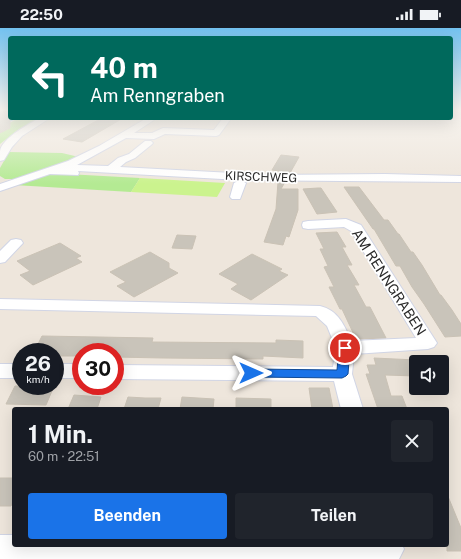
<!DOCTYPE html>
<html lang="de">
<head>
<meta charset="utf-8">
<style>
  :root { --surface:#171b24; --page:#20242c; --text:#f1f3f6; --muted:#9ea1a6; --accent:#1a73e8 }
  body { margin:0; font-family:"Public Sans",sans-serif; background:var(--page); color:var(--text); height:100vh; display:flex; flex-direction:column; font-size:15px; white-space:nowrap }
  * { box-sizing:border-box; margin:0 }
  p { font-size:13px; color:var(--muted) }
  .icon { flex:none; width:22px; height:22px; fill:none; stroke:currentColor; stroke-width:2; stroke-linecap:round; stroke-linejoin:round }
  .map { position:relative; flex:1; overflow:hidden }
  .drawer { position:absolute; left:12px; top:379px; width:437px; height:140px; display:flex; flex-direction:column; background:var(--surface); border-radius:4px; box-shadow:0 4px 16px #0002 }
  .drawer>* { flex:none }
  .top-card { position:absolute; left:8px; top:8px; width:445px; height:84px; border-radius:4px; box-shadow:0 4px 16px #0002; background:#00695c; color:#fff; overflow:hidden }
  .controls { position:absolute; left:409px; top:327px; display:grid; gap:8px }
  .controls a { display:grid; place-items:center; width:40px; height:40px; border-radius:4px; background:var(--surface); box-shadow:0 4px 16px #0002; font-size:20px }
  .speed { position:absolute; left:12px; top:315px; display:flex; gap:8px; font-size:20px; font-weight:700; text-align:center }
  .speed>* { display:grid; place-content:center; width:52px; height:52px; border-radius:50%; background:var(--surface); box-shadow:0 4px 16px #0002; line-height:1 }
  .speed small { font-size:10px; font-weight:400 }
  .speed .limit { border:6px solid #d22; background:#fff; color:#111 }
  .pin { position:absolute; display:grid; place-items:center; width:34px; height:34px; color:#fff; margin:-17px; border:2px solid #fff; border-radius:50%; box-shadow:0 1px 4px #0007 }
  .me { position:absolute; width:44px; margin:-22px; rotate:90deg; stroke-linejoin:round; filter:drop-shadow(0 0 3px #0008) }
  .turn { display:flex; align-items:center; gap:14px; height:84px; padding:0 16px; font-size:18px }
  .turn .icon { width:52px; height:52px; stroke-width:2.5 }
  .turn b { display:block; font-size:28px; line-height:34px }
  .round { display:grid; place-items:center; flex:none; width:42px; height:42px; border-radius:4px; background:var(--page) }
  .overview { display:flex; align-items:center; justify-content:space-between; height:68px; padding:0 16px }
  h1 { font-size:24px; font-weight:700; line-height:30px }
  .button { display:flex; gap:8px; margin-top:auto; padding:8px 16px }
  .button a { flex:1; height:46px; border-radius:4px; background:var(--accent); color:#fff; font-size:16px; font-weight:700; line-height:46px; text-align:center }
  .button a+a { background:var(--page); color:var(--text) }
  .status { display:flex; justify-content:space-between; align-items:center; height:28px; padding:0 20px; background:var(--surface); direction:ltr }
  .status svg { height:11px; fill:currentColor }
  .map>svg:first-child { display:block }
  .green { fill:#b4ea93 }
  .pitch { fill:#cbf38e }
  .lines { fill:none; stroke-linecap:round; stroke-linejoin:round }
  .stream { stroke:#65d8fb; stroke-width:2 }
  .building { fill:#c9c4ba; stroke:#cac2b5 }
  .minor-casing { stroke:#d1d5e5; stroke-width:2 }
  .minor { fill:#fff; fill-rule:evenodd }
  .route { fill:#1a73e8; stroke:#114b97 }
  .labels { text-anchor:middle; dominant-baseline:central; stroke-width:3.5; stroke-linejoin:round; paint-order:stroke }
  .far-street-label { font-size:12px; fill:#2b2b2b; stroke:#fff }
  .street-label { font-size:14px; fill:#2b2b2b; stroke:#fff }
</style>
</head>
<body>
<div class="status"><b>22:50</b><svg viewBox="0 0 49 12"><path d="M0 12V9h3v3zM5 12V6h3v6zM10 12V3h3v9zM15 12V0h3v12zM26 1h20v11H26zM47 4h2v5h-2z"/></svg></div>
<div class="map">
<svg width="461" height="531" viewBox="0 0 461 531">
  <rect width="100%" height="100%" fill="#eee6dc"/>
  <path class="green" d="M19 90H42L19 101 0 116V100Z
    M9 124 62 125 79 129 57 138 16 151H5L0 148V140Z
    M48 145 140 150 131 164 14 157Z"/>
  <path class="pitch" d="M140 150 225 155 217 169 131 164Z"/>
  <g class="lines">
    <path class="stream" d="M0 97 15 90"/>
  </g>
  <path class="building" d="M0 81H10V100L0 105Z
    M102 90H123L82 114 63 111Z
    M281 127 299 129 290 145H279V143L272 142Z
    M278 154H285L281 161H298V182L289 209 286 208 283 217 264 214 276 181Z
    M344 159H359L384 192H388L398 206H399L411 224H413L422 237 440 267H441L452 282 461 296V308L445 309 424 276 412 259 400 238H396L374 201H373Z
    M318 160H321L337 184 317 186 303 161Z
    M337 204 346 219H342L352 237H347L359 257H354L366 279H370L386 310 356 311 342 281H340L329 259H334L324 239 328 238 320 221H324L316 205Z
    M177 207 196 208 192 221 172 220Z
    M60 215 81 228 76 230 82 234 33 257 20 247 30 243 17 233Z
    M150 224 169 235V240L178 245 134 269 117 258 126 254 110 244Z
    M252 226 282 241 279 243 288 247 251 272 231 261 238 256 219 246Z
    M42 308 153 310 152 314 276 315V312L303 313V330L263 328V331L163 330 115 329V324H81V328H55V324H34Z
    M374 330 416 332V348L385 347 391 368H402L407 381H378L366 346H370L367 337H376Z
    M15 358H54L46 377 6 376Z
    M309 360H329L333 381H312Z
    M74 367 88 368 101 369 97 381H68Z
    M128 369 145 370H161L158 381H124Z
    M182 369 214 371 213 381H180Z
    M236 370 271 371V381H236Z
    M0 450H14V471L11 478H0Z
    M447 466 461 500V523H447Z"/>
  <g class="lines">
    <g class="minor-casing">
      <path id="minor" d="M40 90H50L22 108 12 119 4 132 0 133C0 130 0 126 0 123 2 110 29 96 40 90Z
        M147 90H157L134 105H152L163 100 214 102 223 90H228L230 92 219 107 216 108 165 106 154 111 126 110 77 137 108 138 118 130 129 126 145 113H151L153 115 151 117 135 130 126 134 120 139 268 147 385 146 461 148V154L240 152 246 155 240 171H232L230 169 234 155 240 152 78 143 79 145 78 147 50 146 0 163V156L68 133 99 118Z
        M346 191 361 197 437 315 434 319 428 321 354 326 352 346 363 381H341L334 353 115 351V337L333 339 336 320 327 298 316 288 0 281V271L320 278C338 282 345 298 351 313L416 310 351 203 344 199 308 201 303 200 302 197 303 194 308 193Z
        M16 211 21 212 23 215 5 234 0 235V223L11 212Z
        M0 336H21V350H0Z
        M55 336H81V350H55Z
        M0 507H14V517H402L404 521 399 531H0Z"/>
    </g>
    <use href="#minor" class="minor"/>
  </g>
  <linearGradient id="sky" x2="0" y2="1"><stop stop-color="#73c2f0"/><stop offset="0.52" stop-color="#f7f4ef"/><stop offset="1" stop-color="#f7f4ef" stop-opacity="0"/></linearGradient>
  <rect width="461" height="156" fill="url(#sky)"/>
  <path class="route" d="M345 317 348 318 350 320 348 346 346 348 342 350 251 349 247 348 246 345 247 342 251 341 337 342 339 320 341 318Z"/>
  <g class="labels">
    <g class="far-street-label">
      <text transform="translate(261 149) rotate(2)">KIRSCHWEG</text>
    </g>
    <g class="street-label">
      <text transform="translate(389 254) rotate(57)">AM RENNGRABEN</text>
    </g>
  </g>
</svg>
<div class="controls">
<a><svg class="icon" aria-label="sound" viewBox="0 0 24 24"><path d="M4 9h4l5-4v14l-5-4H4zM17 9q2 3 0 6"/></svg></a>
</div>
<div class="speed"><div>26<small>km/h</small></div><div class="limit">30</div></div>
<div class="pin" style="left:345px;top:320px;background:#d93025"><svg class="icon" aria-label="arrive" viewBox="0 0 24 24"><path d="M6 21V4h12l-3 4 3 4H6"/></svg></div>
<svg class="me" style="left:251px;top:345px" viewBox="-20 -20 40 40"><path d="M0-17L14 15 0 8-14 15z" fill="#1a73e8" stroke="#fff" stroke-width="4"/></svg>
<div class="top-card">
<div class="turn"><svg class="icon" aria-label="left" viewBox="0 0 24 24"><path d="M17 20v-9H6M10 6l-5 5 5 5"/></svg><div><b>40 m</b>Am Renngraben</div></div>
</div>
<section class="drawer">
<div class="overview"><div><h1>1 Min.</h1><p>60 m · 22:51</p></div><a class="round"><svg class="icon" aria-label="close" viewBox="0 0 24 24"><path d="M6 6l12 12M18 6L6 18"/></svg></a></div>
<div class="button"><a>Beenden</a><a>Teilen</a></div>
</section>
</div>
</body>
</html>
